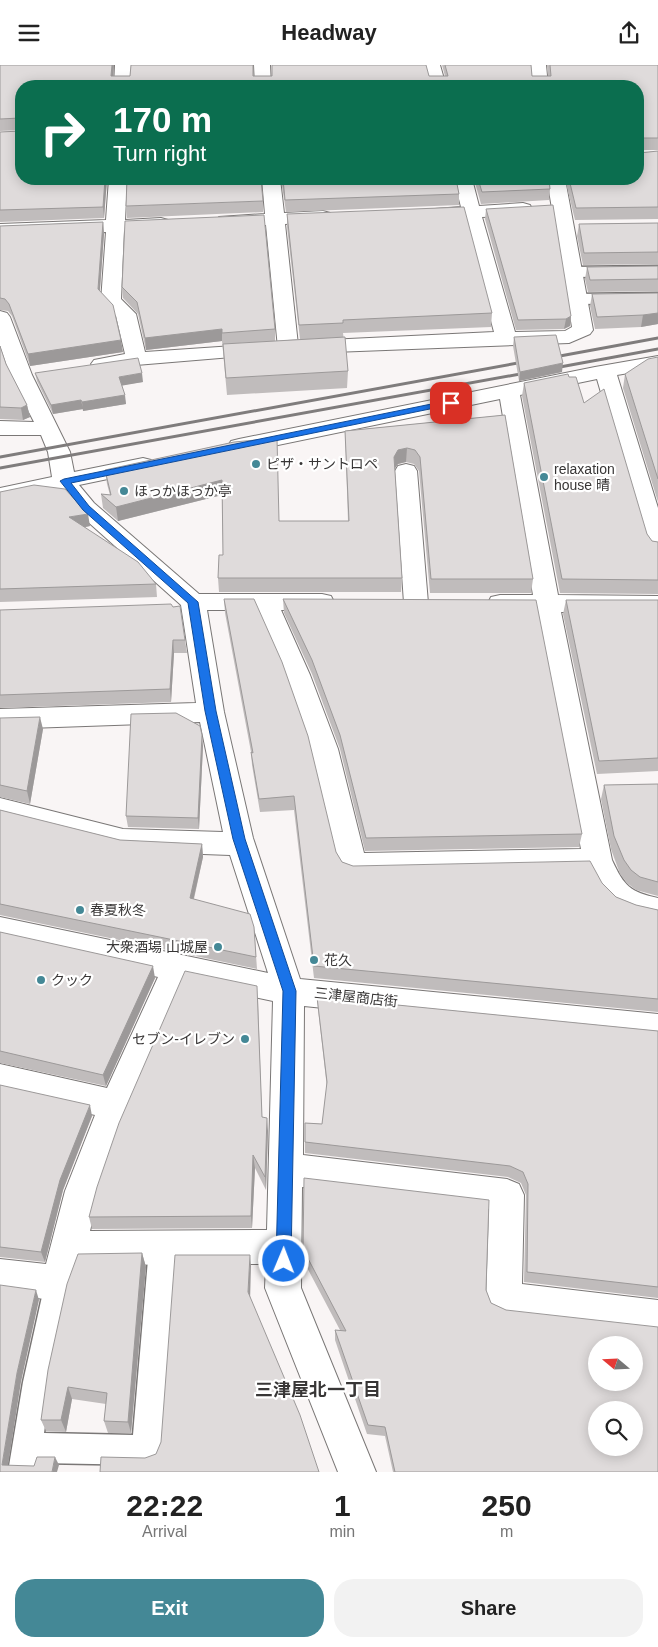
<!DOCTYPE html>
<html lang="en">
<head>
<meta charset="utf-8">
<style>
  :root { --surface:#fff; --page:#f2f2f2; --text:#222; --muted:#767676; --accent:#448896 }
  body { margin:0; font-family:Helvetica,"Noto Sans JP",sans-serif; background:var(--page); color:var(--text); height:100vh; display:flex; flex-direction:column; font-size:19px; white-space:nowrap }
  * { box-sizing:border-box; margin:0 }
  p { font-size:16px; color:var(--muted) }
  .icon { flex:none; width:28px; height:28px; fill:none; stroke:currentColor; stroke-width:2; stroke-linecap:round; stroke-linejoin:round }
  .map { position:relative; height:1407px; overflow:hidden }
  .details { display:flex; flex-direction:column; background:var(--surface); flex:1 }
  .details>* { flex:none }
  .hud { position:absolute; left:15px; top:15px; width:629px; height:105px; border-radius:20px; box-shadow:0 2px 12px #0003; background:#0b6e4f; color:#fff; overflow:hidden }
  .needle { width:32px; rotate:289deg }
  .fabs { position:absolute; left:588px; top:1271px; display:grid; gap:10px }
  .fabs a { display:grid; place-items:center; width:55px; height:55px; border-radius:50%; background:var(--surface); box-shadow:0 2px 12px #0003; font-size:25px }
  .pin { position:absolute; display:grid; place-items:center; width:42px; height:42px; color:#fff; margin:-21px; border-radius:10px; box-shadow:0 2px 8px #0006 }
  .me { position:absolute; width:55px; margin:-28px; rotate:1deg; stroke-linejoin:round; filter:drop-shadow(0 0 4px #0008) }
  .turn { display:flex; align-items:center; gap:18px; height:105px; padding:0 15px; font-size:22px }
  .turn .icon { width:65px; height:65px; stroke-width:2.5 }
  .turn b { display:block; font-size:35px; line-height:42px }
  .eta { display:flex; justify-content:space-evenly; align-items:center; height:85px; text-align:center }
  .eta b { font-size:30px; font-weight:700; line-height:35px }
  .primary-button { display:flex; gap:10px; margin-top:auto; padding:10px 15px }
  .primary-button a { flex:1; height:58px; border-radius:20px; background:var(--accent); color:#fff; font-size:20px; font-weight:700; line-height:58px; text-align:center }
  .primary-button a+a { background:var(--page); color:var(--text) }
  header { display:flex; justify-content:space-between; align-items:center; height:65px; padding:0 15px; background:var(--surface); font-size:22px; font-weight:700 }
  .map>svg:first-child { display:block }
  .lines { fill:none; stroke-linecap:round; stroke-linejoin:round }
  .lane-casing { stroke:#7a7776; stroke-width:3 }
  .street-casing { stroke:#7a7776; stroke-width:2 }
  .lane { fill:#fff; fill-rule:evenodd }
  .street { fill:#fff; fill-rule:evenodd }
  .rail { stroke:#7f7c7c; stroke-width:3 }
  .wall { fill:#c0bcbc }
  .shaded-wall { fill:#9c9999 }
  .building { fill:#dfdbdb; stroke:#9c9999; fill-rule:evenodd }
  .route { fill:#1a73e8; stroke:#114b97 }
  .poi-dot { fill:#448896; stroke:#fff; stroke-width:2 }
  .labels { text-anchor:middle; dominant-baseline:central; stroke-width:4.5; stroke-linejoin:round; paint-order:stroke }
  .poi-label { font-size:14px; fill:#383636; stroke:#fff; text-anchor:start }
  .street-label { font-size:14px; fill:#383636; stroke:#fff }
  .near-neighbourhood-label { font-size:18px; font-weight:bold; fill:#383636; stroke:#fff }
</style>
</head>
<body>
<header><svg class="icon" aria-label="menu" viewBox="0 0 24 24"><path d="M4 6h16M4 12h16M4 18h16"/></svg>Headway<svg class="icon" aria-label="share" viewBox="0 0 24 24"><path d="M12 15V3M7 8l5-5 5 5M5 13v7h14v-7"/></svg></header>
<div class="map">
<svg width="658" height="1407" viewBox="0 0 658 1407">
  <rect width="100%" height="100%" fill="#f9f5f5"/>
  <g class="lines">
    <g class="lane-casing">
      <path id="lane" d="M658 201V211L573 212 568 210 565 207 568 204 573 202Z
        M658 228V238L577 239 572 237 569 234 572 231 577 229Z
        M163 1170 173 1174 177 1183 162 1385 158 1396 147 1400 39 1398 38 1407H8L23 1317 45 1218 49 1208 59 1204 69 1208 73 1218 51 1317 44 1368 133 1370 149 1183 153 1174Z"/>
    </g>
    <g class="street-casing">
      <path id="street" d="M115 0H131L130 21H114Z
        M254 0H270L271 21H255Z
        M424 0H440L446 21H430Z
        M530 0H546L548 21H532Z
        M109 114H127L125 155 161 153 168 155 170 159 168 163 124 166 121 234 136 249 145 287 262 279 269 281 272 285 269 289 136 300 101 305 94 303 91 299 94 295 125 289 116 251 101 236 106 167 0 171V159L106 155Z
        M262 114H280L284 148 323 146 330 148 332 152 330 156 285 159 298 280 307 276 494 267 464 153 429 155 422 153 420 149 422 145 461 142 454 114H472L479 141 523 138 530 140 532 144 530 148 523 150 482 152 515 267 565 266 572 262 547 114H565L593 265 590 269 569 278 307 288 300 286 298 284 295 287 288 289 281 287 278 283 266 160 226 162 219 160 217 156 219 152 265 149Z
        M0 246 7 248 10 252 32 310 70 387 74 407 143 393 151 395 154 400 151 405 79 420 94 438 199 529H322L331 531 334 537 331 543 322 545H281L310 610 338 684 364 788 581 784 536 547 500 546 491 544 488 538 491 532 500 530H533L500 334 239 388 231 386 228 381 231 376 239 374 595 302 658 291V303L617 310 658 443V490L650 488 646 482 597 314 520 330 558 530 658 531V547H561L612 795C624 821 630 827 658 833V857C619 848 604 846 588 807L353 812 343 808 338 800 310 684 284 610 256 545H207L224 647 253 773 300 914 658 949V977L304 941 303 1090 507 1114 519 1119 524 1130 522 1219 658 1235V1271L504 1253 491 1248 486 1235 489 1144 302 1122 301 1223 376 1407H338L265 1223 266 1199 81 1200 72 1230 59 1236 0 1228V1194L46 1199 65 1126 95 1050 0 1029V999L107 1023 158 912 0 876V852L268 908 230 790 123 786 0 755V733L123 764 223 767 200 657 0 664V644L196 638 181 540 78 448 58 425 0 437V423L52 412 48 387 41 370H0V356L34 357 10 310 0 281ZM186 918 273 936 267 1165 90 1166C110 1080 151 999 186 918Z
        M406 399 414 401 417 406 428 538 425 544 416 546 407 544 404 538 395 406 398 401Z"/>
    </g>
    <use href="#lane" class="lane"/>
    <use href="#street" class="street"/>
    <path class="rail" d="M549 293 658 273
      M549 304 658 284
      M0 392 529 296
      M0 403 531 307"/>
  </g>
  <path class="wall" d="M0 0H114L113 11H445L442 0H531L532 11H548L547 0H658V85H639V88L658 86V154L575 155 565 114H638V21L21 114H107L104 153 0 157V67L21 66V65L0 66Z
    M281 114H456L459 129V140L286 147Z
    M474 114H549L550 124 549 135 481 139Z
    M263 136V147L127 153 126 141Z
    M486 144 571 251 570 261 564 264 516 265 485 154Z
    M287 149 492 248 491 262 343 268 348 306 347 323 227 330 222 276 146 285 138 249 123 233 122 222 275 264V276L300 274 287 162Z
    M103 157 104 169 100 226 123 287 30 301 12 251 8 246 0 245V161Z
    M658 158V199L583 200 577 171 579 159Z
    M658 201V226L588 227 585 214 587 202Z
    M658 228V259L641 262 595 264 590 241 592 229Z
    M514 272 562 307 519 316 513 281Z
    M0 281 6 299 27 340 30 352 23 355 0 354Z
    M658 292V437L623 323 625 309Z
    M35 308 143 317 122 320 126 339 83 346V344L53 349 37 316Z
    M569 312 584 338 647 469 652 476 658 477V529L560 528 522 331 524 318Z
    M505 350 533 514 531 528H430L419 406 414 399 406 397 398 399 394 404 402 513 401 527H219L218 513 223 490 222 430 118 456 103 443 101 429 110 430 107 419 105 405 234 377 279 456H348L345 366Z
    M0 427 90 461 85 462 156 519 157 532 0 537Z
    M224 534 336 787 342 797 353 801 602 818 616 832 636 840 658 845V947L314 913 294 745 260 747 252 700 251 687 225 548Z
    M283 534 582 769 579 782 365 786 340 684 312 609 284 548Z
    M566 535H658V706L597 709 563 549Z
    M0 545 185 575 187 588H174L171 637 0 643Z
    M0 653 43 664 30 739 0 732Z
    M203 681 199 764 128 762 126 751Z
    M658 719V831L636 825 627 818 620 809 611 784 601 734 604 720Z
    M0 745 120 775 202 779 203 792 194 834 254 862 257 904 0 850Z
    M0 867 155 913 106 1021 0 998Z
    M317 932 658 966V1233L524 1217 526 1130 521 1118 508 1112 305 1088V1058L322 1059 327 1023 318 944Z
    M258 935 262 1052 268 1066 266 1125 255 1103 252 1163 92 1164 89 1152Z
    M0 1020 92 1051 63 1125 45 1197 0 1192Z
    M303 1184 486 1225 491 1238 506 1245 658 1407H393L385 1371 367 1369 335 1275V1265H340L303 1195Z
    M142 1188 146 1202 131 1368H108L104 1356 106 1339 72 1334 66 1367 46 1366 41 1355Z"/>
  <path class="shaded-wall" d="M112 0H114L113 21 111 11Z
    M105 114H107L104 153 103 142Z
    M103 157 104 169 99 236 98 224Z
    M658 248V259L641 262 643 250Z
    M571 251 570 261 564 264 566 254Z
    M222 264V276L146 285 145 273Z
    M121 275 123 287 30 301 28 289Z
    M563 298 562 307 519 316 520 307Z
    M142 308 143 317 120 321 119 312Z
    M125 330 126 339 83 346 82 337Z
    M81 335 83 344 53 349 51 340Z
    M27 340 30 352 23 355 21 343Z
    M407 383 406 397 398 399 393 406 394 392 398 385Z
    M222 415V430L118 456 116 442Z
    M88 449 90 461 71 465 69 452Z
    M173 575 174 588 171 637 170 624Z
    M40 652 43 664 30 739 27 726Z
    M202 670 203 681 199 764 198 753Z
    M202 779 203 792 191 845 190 833Z
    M153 901 155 913 106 1021 103 1010Z
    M90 1040 92 1051 63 1125 45 1197 41 1187 60 1115Z
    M267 1053 268 1066 266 1125 265 1112Z
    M253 1090 255 1103 252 1163 251 1151Z
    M142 1188 146 1202 131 1368 128 1357Z
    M250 1190 251 1201 250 1237 248 1227Z
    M36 1225 39 1235 21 1317 7 1407 2 1400 17 1308Z
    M68 1322 72 1334 66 1367 61 1355Z
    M55 1392 59 1400 57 1407H52Z"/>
  <path class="building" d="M0 0H112L111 11H130L131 0H253V11H272V0H426L429 11H448L445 0H531L532 11H551L550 0H658V73H639V88L658 86V142L576 143 569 114H638V21H21V114H105L103 142 0 145V67L21 66 20 53 0 54Z
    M127 114H261L263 136 126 141Z
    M283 114H456L459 129 285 135Z
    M478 114H549L550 124 482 127Z
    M553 140 571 251 566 254 518 255 486 144Z
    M464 142 492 248 343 255V258L299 260 287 149Z
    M264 150 275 264 222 268V264L145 273 137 237 122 222 125 156Z
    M103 157 98 224 113 240 121 275 28 289 9 239 5 234 0 233V161Z
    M658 158V187L584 188 579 159Z
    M658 201V214L590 215 587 202Z
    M658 228V248L643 250 597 252 592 229Z
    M556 270 563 298 520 307 514 272Z
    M345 272 348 306 226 313 223 279Z
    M0 281 6 299 27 340 21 343 0 342Z
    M658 292V414L625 309 648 294Z
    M138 293 142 308 119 312 125 330 82 337 81 335 51 340 35 308Z
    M568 309 569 312H576L584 338 604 324 647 469 652 476 658 477V515L562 514 524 318Z
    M505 350 533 514H431L420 392 415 385 407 383 398 385 394 392 402 513H218L219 490H223L222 415 116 442 101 429 111 430 105 405 234 377 277 373 279 456H349L345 366Z
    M34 420 65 424 88 449 69 452 138 497 156 519 0 524V427Z
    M224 534H254L282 597 308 671 336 787 342 797 353 801 590 796 602 818 616 832 636 840 658 845V934L314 901 294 731 259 734 251 687 253 688Z
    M283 534 536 535 582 769 366 773 340 670 312 595Z
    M566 535H658V693L599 696Z
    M171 539 173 542 180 541 185 575H173L170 624 0 630V545Z
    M176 648 200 661 202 670 198 753 126 751 131 649Z
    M40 652 27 726 0 720V653Z
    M658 719V817L640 812 631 805 624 795 614 771 604 720Z
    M0 745 120 775 202 779 190 833 250 849 254 862 256 892 0 839Z
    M0 867 153 901 103 1010 0 986Z
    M185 906 257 921 262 1052 267 1053 265 1112 253 1090 251 1151 89 1152 97 1122 119 1058Z
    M317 932 658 966V1222L527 1207 528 1119 523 1107 510 1101 305 1077V1058L322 1059 327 1017Z
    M0 1020 90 1040 60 1115 41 1187 0 1182Z
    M304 1113 489 1135 486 1225 491 1238 506 1245 658 1262V1407H395L385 1362 368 1360 335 1265 346 1266 303 1184ZM596 1280H634V1318H596ZM596 1345H634V1382H596Z
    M142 1188 128 1357 104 1356 107 1328 68 1322 61 1355H41L48 1305 67 1219 78 1189Z
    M175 1190H250L248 1227 300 1350 319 1407H100L101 1392 145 1393 156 1389 161 1377Z
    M0 1220 36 1225 17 1308 2 1400 34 1401 37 1392H55L52 1407H0Z"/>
  <path class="route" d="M451 335 455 338 454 339 71 418 89 441 198 537 216 646 245 774 296 926 291 1196 289 1201 284 1203 278 1201 276 1196 283 926 233 774 205 646 188 538 83 445 60 416 64 414Z"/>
  <g class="poi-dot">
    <circle cx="256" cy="399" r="5"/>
    <circle cx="544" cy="412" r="5"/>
    <circle cx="124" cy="426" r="5"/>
    <circle cx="80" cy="845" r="5"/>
    <circle cx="218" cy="882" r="5"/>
    <circle cx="314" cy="895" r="5"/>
    <circle cx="41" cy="915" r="5"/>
    <circle cx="245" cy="974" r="5"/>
  </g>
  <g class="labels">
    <g class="poi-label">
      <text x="266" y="399">ピザ・サントロペ</text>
      <text x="554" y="404">relaxation<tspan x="554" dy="16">house 晴</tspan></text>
      <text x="134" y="426">ほっかほっか亭</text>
      <text x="90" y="845">春夏秋冬</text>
      <text x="208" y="882" text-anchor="end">大衆酒場 山城屋</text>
      <text x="324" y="895">花久</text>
      <text x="51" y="915">クック</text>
      <text x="235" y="974" text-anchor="end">セブン-イレブン</text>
    </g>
    <g class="street-label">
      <text transform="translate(356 932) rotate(6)">三津屋商店街</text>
    </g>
    <g class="near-neighbourhood-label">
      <text x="318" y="1325">三津屋北一丁目</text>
    </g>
  </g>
</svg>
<div class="fabs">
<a><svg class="needle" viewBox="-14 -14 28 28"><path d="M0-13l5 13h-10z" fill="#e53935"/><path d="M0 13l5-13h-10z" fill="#767676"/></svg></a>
<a><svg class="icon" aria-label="search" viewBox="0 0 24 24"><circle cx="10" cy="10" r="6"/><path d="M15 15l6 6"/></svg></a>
</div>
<div class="pin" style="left:451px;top:338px;background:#d93025"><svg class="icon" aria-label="arrive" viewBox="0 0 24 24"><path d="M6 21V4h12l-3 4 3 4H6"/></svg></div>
<svg class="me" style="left:284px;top:1196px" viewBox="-20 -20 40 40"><circle r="17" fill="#1a73e8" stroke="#fff" stroke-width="3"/><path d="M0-11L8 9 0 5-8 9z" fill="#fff"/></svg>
<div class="hud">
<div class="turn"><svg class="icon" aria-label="right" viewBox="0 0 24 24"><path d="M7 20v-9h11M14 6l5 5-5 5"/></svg><div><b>170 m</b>Turn right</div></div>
</div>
</div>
<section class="details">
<div class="eta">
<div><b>22:22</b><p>Arrival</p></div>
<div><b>1</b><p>min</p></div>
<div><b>250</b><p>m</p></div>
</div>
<div class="primary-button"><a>Exit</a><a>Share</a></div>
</section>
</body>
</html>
